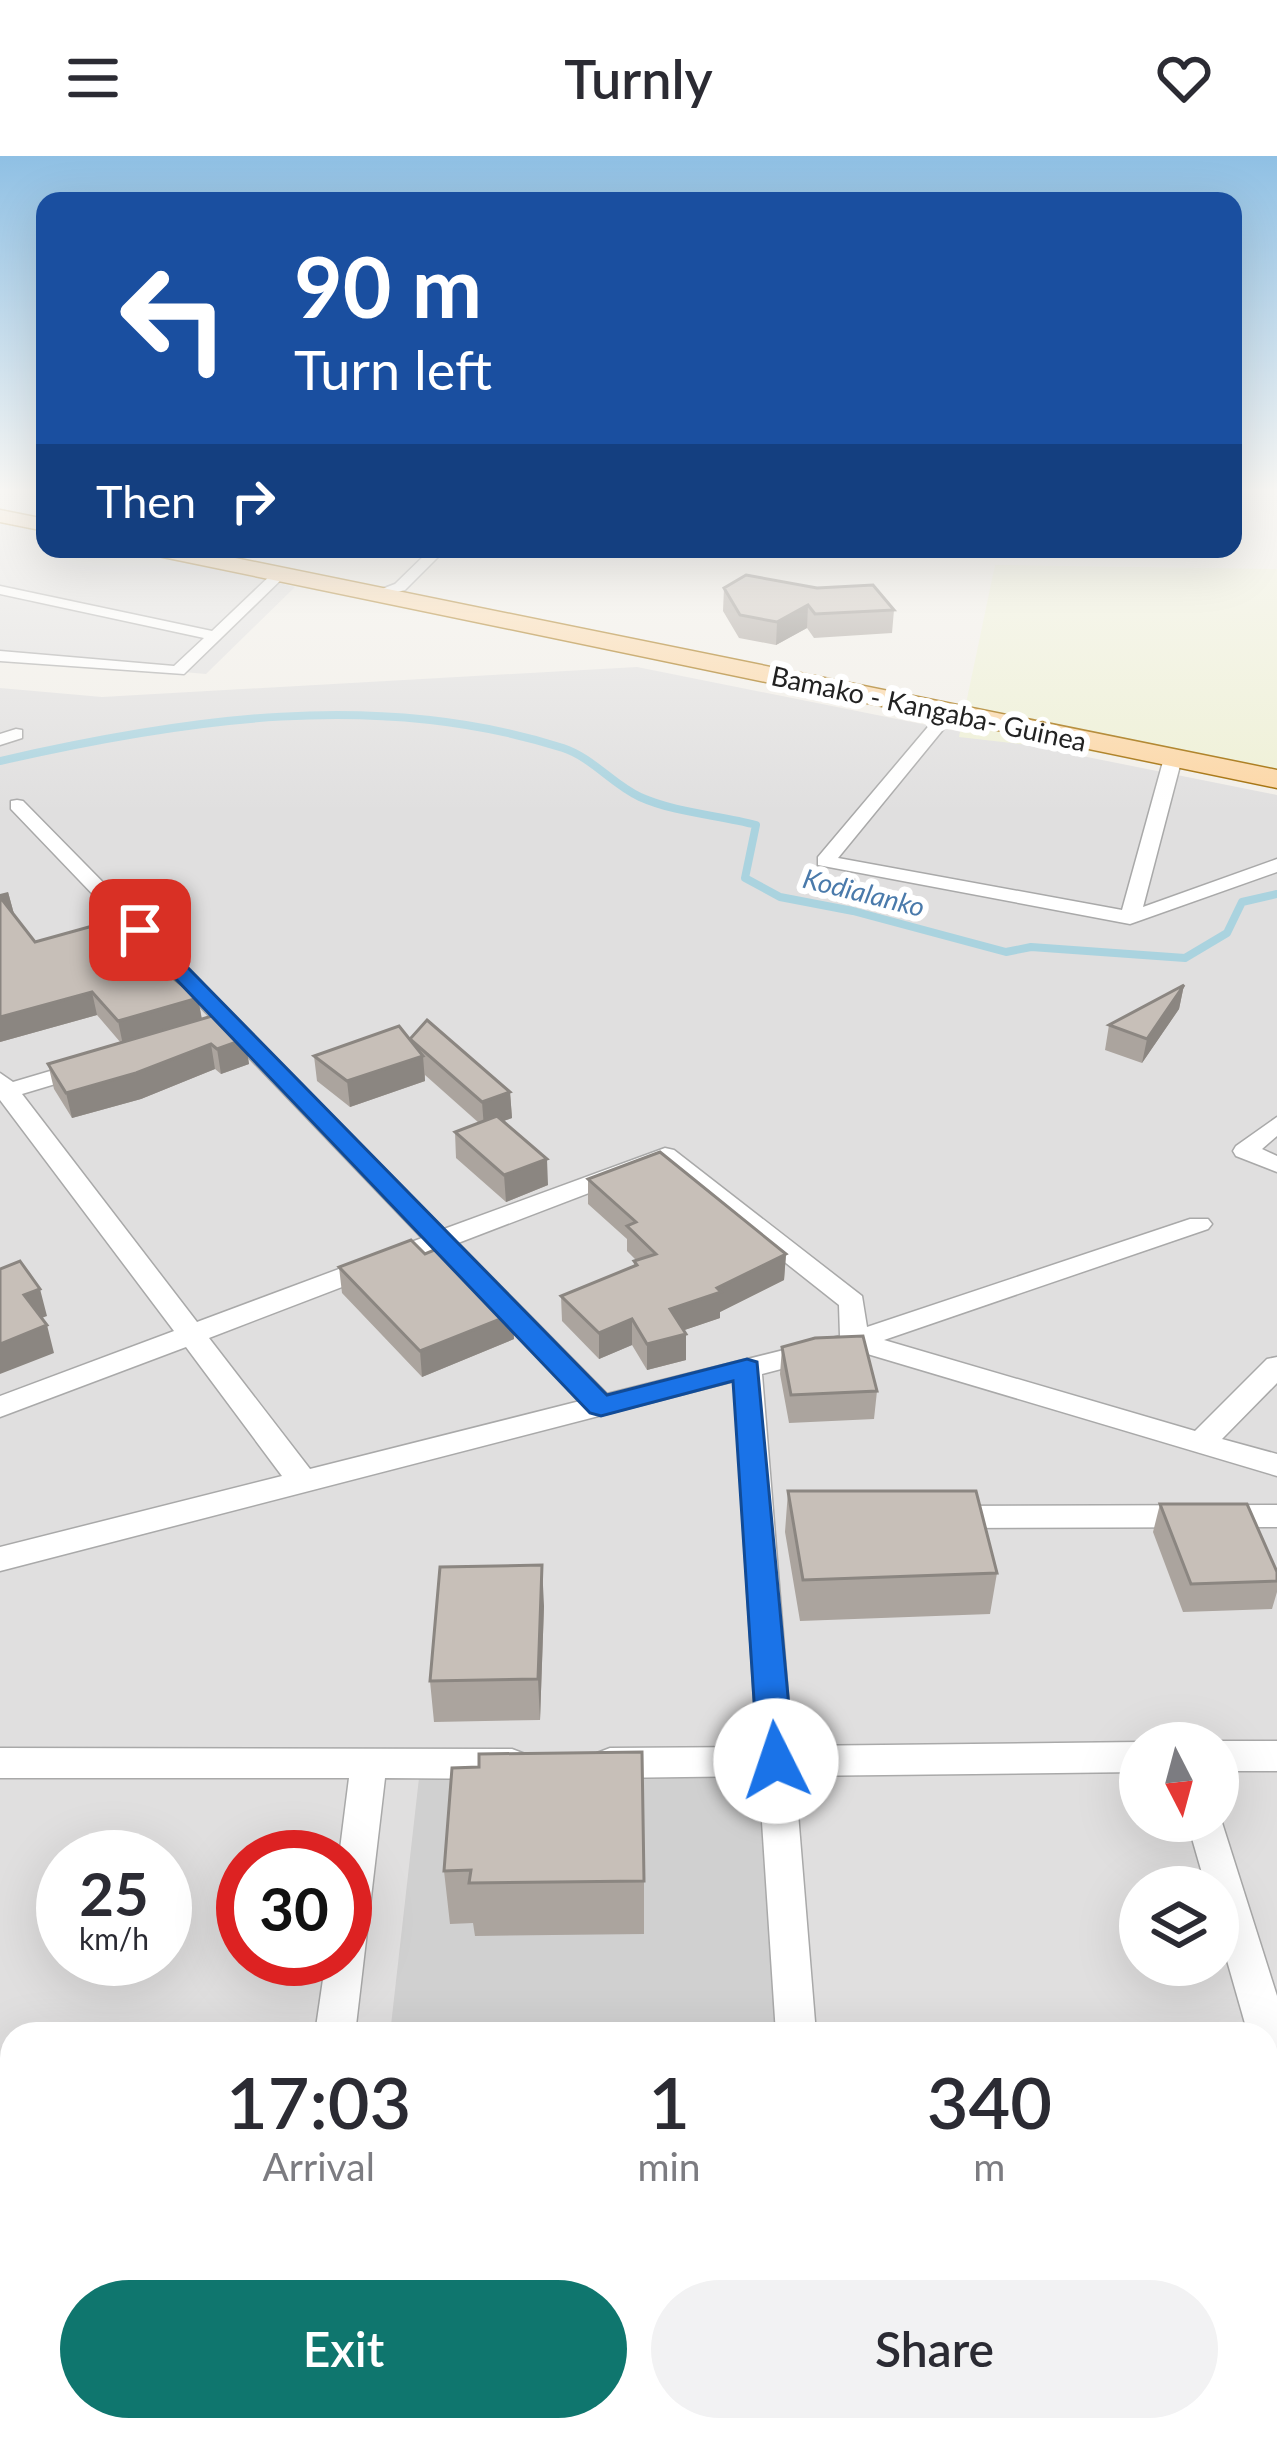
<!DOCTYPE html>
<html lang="en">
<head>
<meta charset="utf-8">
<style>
  :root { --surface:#fff; --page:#f2f2f3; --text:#2b2b33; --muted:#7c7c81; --accent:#0f766e }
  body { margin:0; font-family:Lato,sans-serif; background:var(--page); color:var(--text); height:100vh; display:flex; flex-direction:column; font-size:45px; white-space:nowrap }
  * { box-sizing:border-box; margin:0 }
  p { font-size:39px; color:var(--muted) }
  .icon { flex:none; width:66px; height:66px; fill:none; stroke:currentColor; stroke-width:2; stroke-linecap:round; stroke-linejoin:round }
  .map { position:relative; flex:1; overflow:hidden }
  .sheet { position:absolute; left:0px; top:1866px; width:1278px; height:420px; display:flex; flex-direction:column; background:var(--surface); border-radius:36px 36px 0 0; box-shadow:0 12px 48px #0002 }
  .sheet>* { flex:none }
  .top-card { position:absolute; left:36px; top:36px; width:1206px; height:366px; border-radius:24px; box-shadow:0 12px 48px #0002; background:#1a4fa0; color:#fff; overflow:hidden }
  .needle { width:78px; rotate:174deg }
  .fabs { position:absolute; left:1119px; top:1566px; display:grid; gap:24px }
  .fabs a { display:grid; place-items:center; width:120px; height:120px; border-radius:50%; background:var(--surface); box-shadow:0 12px 48px #0002; font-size:60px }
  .speed { position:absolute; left:36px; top:1674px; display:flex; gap:24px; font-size:60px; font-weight:700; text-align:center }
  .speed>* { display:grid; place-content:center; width:156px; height:156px; border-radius:50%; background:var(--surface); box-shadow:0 12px 48px #0002; line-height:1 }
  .speed small { font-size:30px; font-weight:400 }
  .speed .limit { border:18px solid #d22; background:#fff; color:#111 }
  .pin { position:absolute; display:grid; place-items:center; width:102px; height:102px; color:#fff; margin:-51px; border-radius:24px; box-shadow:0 6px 18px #0006 }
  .me { position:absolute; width:132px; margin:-66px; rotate:356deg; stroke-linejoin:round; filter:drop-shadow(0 0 9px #0008) }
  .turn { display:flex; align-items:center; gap:42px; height:252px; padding:0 60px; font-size:54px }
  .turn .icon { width:156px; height:156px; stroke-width:2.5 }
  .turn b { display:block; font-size:84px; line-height:102px }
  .then { display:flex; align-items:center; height:114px; padding:0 60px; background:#0003; gap:24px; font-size:45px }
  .eta { display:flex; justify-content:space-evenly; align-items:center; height:204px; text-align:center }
  .eta b { font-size:72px; font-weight:600; line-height:84px }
  .button { display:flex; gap:24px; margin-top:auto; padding:24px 60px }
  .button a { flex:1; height:138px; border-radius:72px; background:var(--accent); color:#fff; font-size:48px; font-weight:600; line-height:138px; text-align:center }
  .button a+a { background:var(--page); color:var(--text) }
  header { display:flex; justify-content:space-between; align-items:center; height:156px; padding:0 60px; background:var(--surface); font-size:54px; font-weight:600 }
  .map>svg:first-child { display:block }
  .residential { fill:#e0dfdf; fill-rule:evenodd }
  .religious { fill:#d0d0d0 }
  .farmland { fill:#eef0d5 }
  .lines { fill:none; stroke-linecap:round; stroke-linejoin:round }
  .stream { stroke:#aad3df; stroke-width:8 }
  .street-casing { stroke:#a9a9a9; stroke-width:3 }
  .primary-casing { stroke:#a06b00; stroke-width:3 }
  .street { fill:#fff; fill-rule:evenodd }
  .primary { fill:#fcd6a4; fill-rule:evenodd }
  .wall { fill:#aba49e }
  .shaded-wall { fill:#8b8681 }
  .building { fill:#c7bfb8; stroke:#8b8681; stroke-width:3 }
  .route { fill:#1a73e8; stroke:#114b97; stroke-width:3 }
  .labels { text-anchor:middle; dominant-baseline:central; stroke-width:12; stroke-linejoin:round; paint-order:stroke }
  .far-street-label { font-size:27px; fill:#222; stroke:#fff }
  .far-water-label { font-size:27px; font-style:italic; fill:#4a7aab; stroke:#fff }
</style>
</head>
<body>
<header><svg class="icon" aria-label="menu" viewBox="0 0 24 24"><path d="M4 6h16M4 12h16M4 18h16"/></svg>Turnly<svg class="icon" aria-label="heart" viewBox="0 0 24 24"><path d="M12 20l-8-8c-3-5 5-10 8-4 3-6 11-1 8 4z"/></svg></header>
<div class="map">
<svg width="1277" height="2286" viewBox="0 0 1277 2286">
  <rect width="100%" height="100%" fill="#f2efe9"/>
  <path class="residential" d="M0 359 45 370V393H138L295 431 206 518 0 500Z
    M637 511 1277 639V2286H0V532L102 541ZM1140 1587H1218V1665H1140ZM63 1701H165V1803H63ZM243 1701H345V1803H243ZM1140 1731H1218V1809H1140ZM12 1878H1266V2274H12Z"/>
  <path class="religious" d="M419 1622H760L776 1878H390Z"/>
  <path class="farmland" d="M995 409 1277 413V617L959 581Z"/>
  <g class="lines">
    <path class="stream" d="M0 605C183 563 379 533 563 592 593 602 612 628 640 641 676 657 718 659 756 669L745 722 780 741 853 755 1006 796 1031 791 1185 802 1227 777 1242 746 1277 738"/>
    <g class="street-casing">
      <path id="street" d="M431 393H446L405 434 374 442V436L395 428Z
        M659 393H687L688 394 681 398Z
        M274 416 286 419 184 518 0 505V495L174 510 204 482 0 438V430L212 475Z
        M949 551 955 553V559L838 702 1122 754 1164 602 1173 597 1182 602 1143 751 1277 703V716L1130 768 818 709V701L943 553Z
        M16 573 22 574V582L0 589V578Z
        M17 644 23 645 444 1073 665 992 674 994 862 1140 867 1171 1190 1063H1208L1212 1068 1208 1073 884 1184 1195 1275 1267 1203 1277 1201V1227L1222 1283 1277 1298V1320L854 1194 762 1218 792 1590 1140 1586V1616L795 1620 816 1878H776L759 1620 610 1622 597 1617 592 1607 597 1597 610 1592 757 1591 734 1225 0 1415V1391L282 1320 186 1191 0 1261V1240L174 1175 0 944V917L13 926 84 905 92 907V917L22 938 197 1166 422 1082 11 653V645ZM662 1009 839 1149 840 1180 607 1238 458 1087ZM436 1095 580 1245 310 1313 209 1182Z
        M1277 961V980L1262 993 1277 1000V1016L1236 1000 1233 995 1236 990Z
        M1277 1349V1371L948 1372 937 1369 933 1361 937 1353 948 1350Z
        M1218 1585H1277V1615H1218V1587H1214Z
        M0 1592 512 1593 525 1598 530 1608 525 1618 512 1623 385 1622 355 1878H315L326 1803H345V1701H339L349 1622H0Z
        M1218 1654 1277 1840V1946H1266V1878H1248L1218 1773V1731H1206L1187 1665H1218Z
        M0 1907H12V1947H0Z
        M801 2274H849L850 2286H802Z"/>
    </g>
    <g class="primary-casing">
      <path id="primary" d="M0 354 45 363V375L0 366Z
        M147 393H191L1277 614V632L158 400Z"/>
    </g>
    <use href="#street" class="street"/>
    <use href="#primary" class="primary"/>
  </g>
  <path class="wall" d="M724 432 894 454 892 477 814 482 807 472 776 489 739 482 723 455Z
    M8 736 14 758 35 786 149 785 153 806 198 842 202 863 245 883 249 908 221 918 215 913 141 943 72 962 54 933 48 908 121 887 97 859 0 886Z
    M1184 829 1179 853 1142 907 1105 894 1109 869Z
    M410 885 510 936 512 962 503 965 548 1029 506 1046 456 1002 455 976 479 967 425 919V925L350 951 317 925 314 900Z
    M588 1023 786 1098 784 1124 720 1156V1162L684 1174 686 1178V1204L647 1214 632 1189 599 1203 562 1165 561 1140 634 1111V1105L636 1104 627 1095V1083L588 1048Z
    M339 1111 514 1183 422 1221 342 1137Z
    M782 1191 877 1235 874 1263 789 1267 780 1218Z
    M788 1335 997 1417 990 1458 800 1465 785 1376Z
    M1160 1348 1277 1416V1436L1272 1453 1183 1456 1153 1376Z
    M544 1450 540 1564 434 1566 430 1525Z
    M452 1612 644 1725V1778L475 1780 473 1767 450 1768 444 1715Z"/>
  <path class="shaded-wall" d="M808 449 807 472 776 489 777 466Z
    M8 736 14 758 0 747V738Z
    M149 785 153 808 133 790Z
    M1184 829 1179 853 1142 907 1147 883Z
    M92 836 97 859 0 886V861Z
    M198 842 202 865 123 889 118 865Z
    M245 883 249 908 221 918 217 893Z
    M211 888 215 913 141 943 72 962 66 937Z
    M423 900 425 925 350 951 347 925Z
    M510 936 512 962 484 972 482 946Z
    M547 1003 548 1029 506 1046 504 1019Z
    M786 1098 784 1124 720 1156V1162L670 1179V1153Z
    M40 1133 47 1160 31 1166 24 1139Z
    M513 1158 514 1183 422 1221 420 1195Z
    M632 1163V1189L599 1203V1177Z
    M47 1169 54 1197 0 1218V1188Z
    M686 1178V1204L647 1214V1188Z
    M542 1409 544 1450 540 1564 538 1523Z"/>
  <path class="building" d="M746 419 817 432 873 429 894 454 815 458 808 449 777 466 740 459 724 432Z
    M0 741 35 786 125 761 149 785 133 790 198 842 118 865 92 836 0 861Z
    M1184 829 1147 883 1109 869Z
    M219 858 245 883 217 893 211 888 136 917 66 937 48 908Z
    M427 864 510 936 482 946 410 883Z
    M399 870 423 900 347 925 314 900Z
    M497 960 547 1003 504 1019 455 976Z
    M660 996 786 1098 717 1132 721 1136 670 1153 686 1178 647 1188 632 1163 599 1177 561 1140 637 1109 634 1105 656 1098 627 1070 636 1066 588 1023Z
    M411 1084 425 1098 446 1089 513 1158 420 1195 339 1111Z
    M20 1105 40 1133 24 1139 47 1169 0 1188V1113Z
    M863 1180 877 1235 791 1239 782 1191 815 1182Z
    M788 1335H976L997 1417 803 1424Z
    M1160 1348H1247L1277 1416V1425L1191 1428Z
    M542 1409 538 1523 430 1525 440 1411Z
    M642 1596 644 1725 469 1727 471 1714 444 1715 452 1612 479 1611V1598Z"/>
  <linearGradient id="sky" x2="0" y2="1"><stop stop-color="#8fc0e4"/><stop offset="0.51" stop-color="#f9f8f5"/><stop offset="1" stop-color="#f9f8f5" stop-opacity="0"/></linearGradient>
  <rect width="1277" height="656" fill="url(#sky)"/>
  <path class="route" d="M140 768 147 770 607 1239 747 1203 757 1206 794 1605 788 1615 776 1620 763 1615 758 1605 733 1225 601 1260 590 1257 133 778V770Z"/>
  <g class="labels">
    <g class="far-street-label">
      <text transform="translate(929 552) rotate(12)">Bamako - Kangaba- Guinea</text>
    </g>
    <g class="far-water-label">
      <text transform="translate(864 736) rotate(14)">Kodialanko</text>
    </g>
  </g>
</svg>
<div class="fabs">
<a><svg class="needle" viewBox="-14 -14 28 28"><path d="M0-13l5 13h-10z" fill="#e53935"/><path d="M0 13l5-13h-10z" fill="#7c7c81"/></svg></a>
<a><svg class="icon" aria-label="layers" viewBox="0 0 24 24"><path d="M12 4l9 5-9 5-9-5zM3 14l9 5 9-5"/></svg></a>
</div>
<div class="speed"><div>25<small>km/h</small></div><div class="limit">30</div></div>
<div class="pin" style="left:140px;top:774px;background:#d93025"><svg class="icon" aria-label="arrive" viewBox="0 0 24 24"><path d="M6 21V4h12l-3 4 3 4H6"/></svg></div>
<svg class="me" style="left:776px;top:1605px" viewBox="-20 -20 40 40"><circle r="19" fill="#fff"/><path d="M0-13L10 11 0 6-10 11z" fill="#1a73e8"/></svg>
<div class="top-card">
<div class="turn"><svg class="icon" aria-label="left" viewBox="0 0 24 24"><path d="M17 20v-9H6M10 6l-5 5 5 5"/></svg><div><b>90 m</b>Turn left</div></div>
<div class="then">Then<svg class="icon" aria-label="right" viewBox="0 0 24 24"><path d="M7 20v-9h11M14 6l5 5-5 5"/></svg></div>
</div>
<section class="sheet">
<div class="eta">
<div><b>17:03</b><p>Arrival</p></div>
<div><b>1</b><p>min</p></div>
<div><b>340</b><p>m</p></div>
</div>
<div class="button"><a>Exit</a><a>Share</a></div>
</section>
</div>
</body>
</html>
